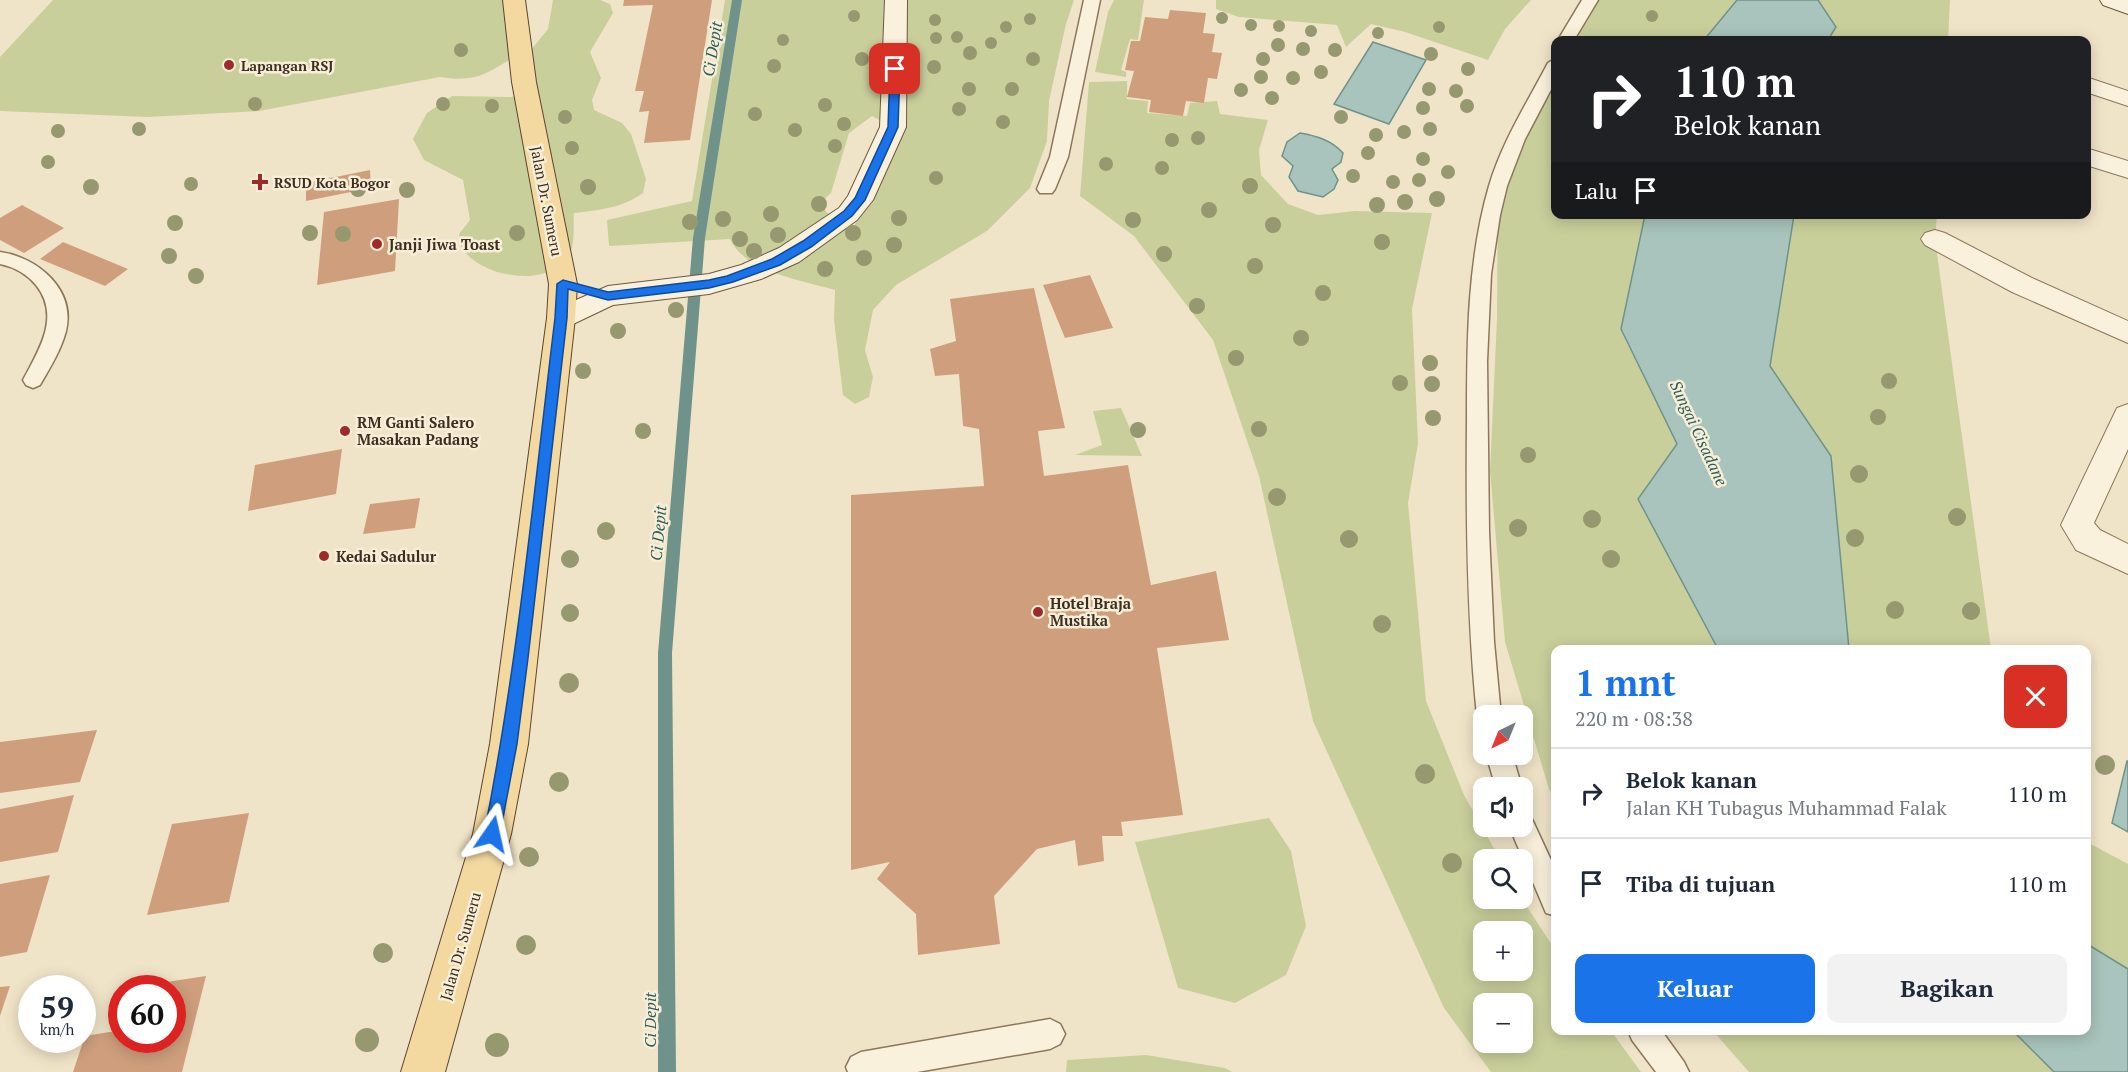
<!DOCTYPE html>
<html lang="id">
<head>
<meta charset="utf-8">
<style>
  :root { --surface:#fff; --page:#f2f2f3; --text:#1f2937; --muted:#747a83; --line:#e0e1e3; --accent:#1a73e8 }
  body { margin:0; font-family:"PT Serif",serif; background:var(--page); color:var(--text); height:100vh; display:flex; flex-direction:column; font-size:22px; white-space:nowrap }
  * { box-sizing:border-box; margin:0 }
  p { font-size:20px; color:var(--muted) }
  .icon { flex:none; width:33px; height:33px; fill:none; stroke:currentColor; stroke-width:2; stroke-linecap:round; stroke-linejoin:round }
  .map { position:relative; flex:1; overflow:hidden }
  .details { position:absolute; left:1551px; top:645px; width:540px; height:390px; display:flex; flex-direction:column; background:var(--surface); border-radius:12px; box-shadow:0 3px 15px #0003 }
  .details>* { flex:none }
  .top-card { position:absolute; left:1551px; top:36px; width:540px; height:183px; border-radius:12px; box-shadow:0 3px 15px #0003; background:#202124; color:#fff; overflow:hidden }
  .needle { width:39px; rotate:223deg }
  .tools { position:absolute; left:1473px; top:705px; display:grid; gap:12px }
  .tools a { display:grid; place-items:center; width:60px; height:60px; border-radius:12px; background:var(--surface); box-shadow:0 3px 15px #0003; font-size:30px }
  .speed { position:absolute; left:18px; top:975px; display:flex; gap:12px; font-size:30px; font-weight:700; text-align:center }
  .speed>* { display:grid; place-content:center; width:78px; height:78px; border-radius:50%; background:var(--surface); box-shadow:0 3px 15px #0003; line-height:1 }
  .speed small { font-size:15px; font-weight:400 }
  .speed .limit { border:9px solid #d22; background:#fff; color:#111 }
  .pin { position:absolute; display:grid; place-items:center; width:51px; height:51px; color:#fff; margin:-26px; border-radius:12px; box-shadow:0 3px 9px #0006 }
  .me { position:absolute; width:66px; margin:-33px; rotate:11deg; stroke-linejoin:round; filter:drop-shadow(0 0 4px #0008) }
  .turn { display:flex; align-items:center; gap:21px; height:126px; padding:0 24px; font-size:27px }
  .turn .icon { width:78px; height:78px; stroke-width:2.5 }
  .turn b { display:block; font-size:42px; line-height:51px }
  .then { display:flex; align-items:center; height:57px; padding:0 24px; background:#0003; gap:12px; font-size:22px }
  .round { display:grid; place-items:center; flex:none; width:63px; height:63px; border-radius:12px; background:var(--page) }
  .headline { display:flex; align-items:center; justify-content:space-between; height:102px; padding:0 24px }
  h1 { font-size:36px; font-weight:600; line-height:45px; color:var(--accent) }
  .primary-button { display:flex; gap:12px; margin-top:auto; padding:12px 24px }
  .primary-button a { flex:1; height:69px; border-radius:12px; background:var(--accent); color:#fff; font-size:24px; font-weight:600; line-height:69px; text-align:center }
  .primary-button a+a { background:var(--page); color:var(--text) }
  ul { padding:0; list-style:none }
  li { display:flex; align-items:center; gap:18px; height:90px; padding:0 24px; border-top:2px solid var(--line) }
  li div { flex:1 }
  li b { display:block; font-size:22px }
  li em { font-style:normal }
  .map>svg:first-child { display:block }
  .green { fill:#c9cf9b; fill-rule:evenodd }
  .water { fill:#a9c4bc; stroke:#6f938a; stroke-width:1.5 }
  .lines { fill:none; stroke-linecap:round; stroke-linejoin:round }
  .stream { fill:#6f938a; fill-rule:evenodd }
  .building { fill:#cf9f7d }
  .lane-casing { stroke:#8d765c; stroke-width:3 }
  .street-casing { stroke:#8d765c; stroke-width:2 }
  .secondary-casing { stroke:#6f573f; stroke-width:2 }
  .primary-casing { stroke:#5b4430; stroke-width:2 }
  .lane { fill:#faf1dc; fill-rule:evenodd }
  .street { fill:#faf1dc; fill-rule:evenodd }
  .secondary { fill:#faf1dc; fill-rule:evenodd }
  .primary { fill:#f3d9a0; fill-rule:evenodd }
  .tree { fill:#96986f }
  .route { fill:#1a73e8; stroke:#114b97; stroke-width:1.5 }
  .poi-dot { fill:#9e2a2b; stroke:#f7eed8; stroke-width:2 }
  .labels { text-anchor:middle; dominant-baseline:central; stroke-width:5; stroke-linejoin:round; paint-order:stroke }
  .far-poi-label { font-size:14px; font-weight:bold; fill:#3d2e20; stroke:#f7eed8; text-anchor:start }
  .street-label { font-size:15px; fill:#3d2e20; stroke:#f7eed8 }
  .poi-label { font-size:15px; font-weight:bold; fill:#3d2e20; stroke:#f7eed8; text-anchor:start }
  .water-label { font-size:16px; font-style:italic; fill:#2f5d5a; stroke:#f7eed8 }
</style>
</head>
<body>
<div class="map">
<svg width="2128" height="1072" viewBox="0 0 2128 1072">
  <rect width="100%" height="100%" fill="#f0e4c8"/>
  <path class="green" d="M53 0H516L518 55C486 73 479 83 440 77L259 111 148 117 0 111V57Z
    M553 0H600L610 4 613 13 590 52 601 78 592 100 594 110 622 123 631 134 646 179 643 193C622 208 600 210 574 213 573 224 575 240 571 251 555 290 481 279 462 248 460 245 460 238 459 234L470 220 463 180 424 160 413 139 427 113 452 96 511 97 531 92 522 61 548 29Z
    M725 0H1074L1066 24 1049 101 1047 141 1030 188 987 231 896 285 873 310 865 350 873 377 869 397 855 404 843 395 834 320 835 290C803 281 745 272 730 239L609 246 607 220 692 201ZM893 33 886 81 876 61ZM872 116 892 127 854 227 836 222 819 204 831 193 849 133Z
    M1114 0H1144L1138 40 1130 39 1121 70 1126 72V77L1095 72 1108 12Z
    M1216 0H1531L1505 29 1488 60 1405 32 1371 24 1346 47 1337 25 1239 17 1216 9Z
    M1590 0H1737L1704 40H1567Z
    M1818 0H1950L1948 40H1828L1835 28Z
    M1555 63 1556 214 1645 215 1621 329 1677 444 1638 499 1718 649 1556 650 1555 800 1549 789 1505 642 1490 471 1497 319 1498 184Z
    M1127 81V99L1148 101 1147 113 1187 116 1190 103 1217 101 1220 114 1268 120 1259 150 1261 175 1288 204 1318 215 1355 211 1432 213 1412 309 1418 443 1408 503 1426 701 1464 795 1500 859 1484 860V898L1522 899 1555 950 1556 1030 1611 1031 1641 1072H1491L1444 1008 1313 721 1259 476 1213 340 1134 236 1080 196 1089 82ZM1484 932H1522V970H1484ZM1484 1004H1522V1042H1484Z
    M1793 215H1937L1935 239 1991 649H1849L1831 456 1770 366Z
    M1121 408 1142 456 1075 455 1102 445 1093 411Z
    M1269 818 1291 851 1306 926 1286 975 1235 1003 1178 988 1135 842Z
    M2087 842 2128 864V969L2087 944Z
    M1713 1031H2013L2054 1072H1749Z
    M1146 1055 1225 1068 1232 1072H1066L1067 1060Z"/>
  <path class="water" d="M1737 0H1818L1836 27 1828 40H1704Z
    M1373 42 1426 60 1389 124 1334 104Z
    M1300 133C1317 136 1331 140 1343 153L1341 162 1332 169 1338 180 1334 189 1323 197 1298 191 1289 177 1293 166 1282 156 1287 142Z
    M1645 215H1794L1770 366 1831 456 1849 649H1718L1638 499 1677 444 1621 329Z
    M2127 761H2128V832L2112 823Z
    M2087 944 2128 969V1072H2054L2013 1031 2086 1030Z"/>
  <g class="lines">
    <path class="stream" d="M732 0H742L705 238 672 653 676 1072H658V653L693 238Z"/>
  </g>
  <path class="building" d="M624 0H712L690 140 644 143 649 111 639 112 644 91H635L653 5 623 6Z
    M1170 10 1206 13 1203 33 1215 34 1212 52 1222 53 1217 79 1208 78 1204 103 1186 101 1183 116 1149 112 1151 100 1127 97 1134 71 1125 70 1131 41H1140L1145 17 1168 19Z
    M370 170 371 188 306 201V183Z
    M399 199 395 271 317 285 324 212Z
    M22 205 64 228 24 253 0 240V218Z
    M63 242 128 269 105 286 40 259Z
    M1090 275 1113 328 1065 338 1043 285Z
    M1034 288 1065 428 1038 431 1044 476 1128 465 1151 585 1216 571 1229 640 1157 648 1183 815 1121 822 1123 836H1102L1104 861 1078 866 1075 840 1037 849 994 896 1000 944 918 955 916 914 877 879 890 862 851 870V495L984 486 979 429 963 426 959 374 935 376 930 349 956 341 950 299Z
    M342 449 336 494 248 511 255 465Z
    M420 498 415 528 363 534 370 504Z
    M97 730 80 782 0 793V742Z
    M74 795 58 852 0 862V809Z
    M249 813 229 902 147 915 172 824Z
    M50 875 27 952 0 957V884Z
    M206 976 182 1072H73L85 1036 122 1030V1040H172V988H139L140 986Z
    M10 986 0 1016V987Z"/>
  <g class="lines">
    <g class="lane-casing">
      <path id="lane" d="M1084 0H1100L1068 157 1055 189 1052 193H1040L1037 189 1050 157Z
        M1582 0H1598L1574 40H1558Z
        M1556 58V80L1525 139 1507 186 1500 215 1491 274 1487 361 1489 532 1494 642 1501 716H1484V725L1480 724 1477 716C1467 618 1466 519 1467 421 1467 342 1467 262 1489 186 1502 142 1527 103 1548 63Z
        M0 252C37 257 76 289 66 331 61 350 50 368 40 385L33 388 26 385 23 380C39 350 61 316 36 285 27 274 14 267 0 264Z
        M1486 754H1512L1522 788H1496Z
        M1522 814 1531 817 1556 871V916L1546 913 1509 826H1522Z
        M1050 1019 1060 1024 1065 1034 1060 1044 1050 1049 917 1072H848L846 1067 851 1057 861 1052Z
        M1628 1030H1661L1684 1062 1689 1072H1656L1632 1040Z"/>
    </g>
    <g class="street-casing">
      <path id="street" d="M2086 77 2128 91V106L2086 92Z
        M2086 148 2128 161V178L2086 165Z
        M1935 230 1945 233 2032 278 2128 321V343L2012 292 1925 245 1921 239 1925 233Z
        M2128 404V449L2094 523 2100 530 2128 544V574L2076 550 2061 525 2117 408Z"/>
    </g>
    <g class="secondary-casing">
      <path id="secondary" d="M885 0H907L906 127 873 200 857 220 799 262 761 279 709 294 613 305 571 325 561 328 551 325 547 318 551 311 608 286 709 274 741 265 779 248 839 208 848 196 880 127Z
        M2100 0H2128V14L2103 5Z"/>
    </g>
    <g class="primary-casing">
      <path id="primary" d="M503 0H525L536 82 577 284 575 318 528 744 511 834 445 1072H401L473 834 490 744 547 318 549 284 512 82Z"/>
    </g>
    <use href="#lane" class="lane"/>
    <use href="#street" class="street"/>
    <use href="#secondary" class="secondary"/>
    <use href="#primary" class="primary"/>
  </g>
  <g class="tree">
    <circle cx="854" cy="16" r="6"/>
    <circle cx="1652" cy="16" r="6"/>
    <circle cx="1222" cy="18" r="6"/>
    <circle cx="1030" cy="19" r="6"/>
    <circle cx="935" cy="20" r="6"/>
    <circle cx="1251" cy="25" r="6"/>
    <circle cx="1279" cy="26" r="6"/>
    <circle cx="1006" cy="27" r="6"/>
    <circle cx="1439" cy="27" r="6"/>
    <circle cx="1311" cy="31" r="6"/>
    <circle cx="1378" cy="33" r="6"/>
    <circle cx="957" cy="37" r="6"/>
    <circle cx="936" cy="38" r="6"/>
    <circle cx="783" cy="40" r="6"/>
    <circle cx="991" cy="43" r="6"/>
    <circle cx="1278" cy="45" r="7"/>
    <circle cx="1303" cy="49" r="7"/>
    <circle cx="461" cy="50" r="7"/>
    <circle cx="1335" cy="50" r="7"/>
    <circle cx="970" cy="53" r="7"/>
    <circle cx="1431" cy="54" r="7"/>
    <circle cx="862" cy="59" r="7"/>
    <circle cx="1033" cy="59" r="7"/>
    <circle cx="1263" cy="59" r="7"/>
    <circle cx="774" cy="66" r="7"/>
    <circle cx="934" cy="67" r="7"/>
    <circle cx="1468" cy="69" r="7"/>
    <circle cx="1321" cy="72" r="7"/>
    <circle cx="1261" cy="77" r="7"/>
    <circle cx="1293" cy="78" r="7"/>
    <circle cx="969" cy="89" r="7"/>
    <circle cx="1012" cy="89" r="7"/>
    <circle cx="1429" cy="89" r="7"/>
    <circle cx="1241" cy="90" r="7"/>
    <circle cx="1456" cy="91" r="7"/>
    <circle cx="1272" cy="98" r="7"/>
    <circle cx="255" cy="104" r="7"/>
    <circle cx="443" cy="104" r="7"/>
    <circle cx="825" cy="105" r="7"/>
    <circle cx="492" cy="106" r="7"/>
    <circle cx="1467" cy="106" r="7"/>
    <circle cx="1423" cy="108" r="7"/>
    <circle cx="959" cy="109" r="7"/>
    <circle cx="755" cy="114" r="7"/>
    <circle cx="565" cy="117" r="7"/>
    <circle cx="1341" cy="117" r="7"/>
    <circle cx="1003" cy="122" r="7"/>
    <circle cx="844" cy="124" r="7"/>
    <circle cx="139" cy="129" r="7"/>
    <circle cx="1430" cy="129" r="7"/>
    <circle cx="795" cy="130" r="7"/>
    <circle cx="58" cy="131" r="7"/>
    <circle cx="1404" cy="132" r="7"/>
    <circle cx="1376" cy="135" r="7"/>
    <circle cx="1198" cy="138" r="7"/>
    <circle cx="1172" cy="140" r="7"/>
    <circle cx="835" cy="146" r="7"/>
    <circle cx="572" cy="148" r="7"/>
    <circle cx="1368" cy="153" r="7"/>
    <circle cx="1423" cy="159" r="7"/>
    <circle cx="48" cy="162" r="7"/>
    <circle cx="1106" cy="164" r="7"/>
    <circle cx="1162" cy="168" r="7"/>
    <circle cx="1448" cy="172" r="7"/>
    <circle cx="1353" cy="176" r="7"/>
    <circle cx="936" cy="178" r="7"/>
    <circle cx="1419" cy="180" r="7"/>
    <circle cx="1393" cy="182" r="7"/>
    <circle cx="191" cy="184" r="7"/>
    <circle cx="1250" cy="186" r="8"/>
    <circle cx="91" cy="187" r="8"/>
    <circle cx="588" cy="187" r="8"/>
    <circle cx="358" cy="189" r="8"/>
    <circle cx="407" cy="190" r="8"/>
    <circle cx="1437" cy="199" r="8"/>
    <circle cx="1405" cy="202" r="8"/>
    <circle cx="819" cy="204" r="8"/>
    <circle cx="1377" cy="205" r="8"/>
    <circle cx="1209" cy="210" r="8"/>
    <circle cx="771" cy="214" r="8"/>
    <circle cx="899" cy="218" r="8"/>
    <circle cx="723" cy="219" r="8"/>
    <circle cx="1133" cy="220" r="8"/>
    <circle cx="690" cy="222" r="8"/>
    <circle cx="175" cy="223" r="8"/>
    <circle cx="1273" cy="225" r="8"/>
    <circle cx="310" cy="233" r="8"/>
    <circle cx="517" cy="233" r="8"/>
    <circle cx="853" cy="233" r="8"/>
    <circle cx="343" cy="234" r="8"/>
    <circle cx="778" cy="235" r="8"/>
    <circle cx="740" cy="239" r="8"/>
    <circle cx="1382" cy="242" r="8"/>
    <circle cx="894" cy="245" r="8"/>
    <circle cx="754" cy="251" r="8"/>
    <circle cx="1164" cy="254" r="8"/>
    <circle cx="169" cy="256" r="8"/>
    <circle cx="864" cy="258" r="8"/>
    <circle cx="1255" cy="266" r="8"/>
    <circle cx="825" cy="269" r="8"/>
    <circle cx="196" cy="276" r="8"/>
    <circle cx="1323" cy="293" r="8"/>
    <circle cx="1197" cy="306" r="8"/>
    <circle cx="676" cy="310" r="8"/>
    <circle cx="618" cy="331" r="8"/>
    <circle cx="1301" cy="338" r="8"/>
    <circle cx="1236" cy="358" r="8"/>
    <circle cx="1430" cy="363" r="8"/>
    <circle cx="583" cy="371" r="8"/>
    <circle cx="1889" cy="381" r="8"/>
    <circle cx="1400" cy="383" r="8"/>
    <circle cx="1432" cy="384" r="8"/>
    <circle cx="1878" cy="417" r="8"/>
    <circle cx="1433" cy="418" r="8"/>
    <circle cx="1259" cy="429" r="8"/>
    <circle cx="1138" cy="430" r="8"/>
    <circle cx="643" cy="431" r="8"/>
    <circle cx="1528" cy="455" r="8"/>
    <circle cx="1859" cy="474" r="9"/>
    <circle cx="1277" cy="497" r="9"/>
    <circle cx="1957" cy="517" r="9"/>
    <circle cx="1592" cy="519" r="9"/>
    <circle cx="1518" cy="528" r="9"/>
    <circle cx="606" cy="531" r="9"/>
    <circle cx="1855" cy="538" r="9"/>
    <circle cx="1349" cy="539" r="9"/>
    <circle cx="570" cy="559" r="9"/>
    <circle cx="1611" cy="559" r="9"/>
    <circle cx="1895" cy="610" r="9"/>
    <circle cx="1971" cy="611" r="9"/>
    <circle cx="570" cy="613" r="9"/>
    <circle cx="1382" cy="624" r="9"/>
    <circle cx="569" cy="683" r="10"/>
    <circle cx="2105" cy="765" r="10"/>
    <circle cx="1425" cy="774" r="10"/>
    <circle cx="559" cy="782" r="10"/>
    <circle cx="529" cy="857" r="10"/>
    <circle cx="1452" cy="863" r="10"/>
    <circle cx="526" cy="945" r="10"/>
    <circle cx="383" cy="953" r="10"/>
    <circle cx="367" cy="1040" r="12"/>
    <circle cx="497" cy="1045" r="12"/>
  </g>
  <path class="route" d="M895 66 900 69 898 127 865 200 852 216 811 247 780 265 733 282 709 288 608 300 568 289 567 318 528 658 517 744 500 834 497 840 492 842 486 840 484 834C518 664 534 490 555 318L557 284 563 280 608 292 709 280 727 276 772 259 803 241 844 211 855 198 888 127 890 69Z"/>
  <g class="poi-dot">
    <circle cx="229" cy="65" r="6"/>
    <path d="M257 173h6v6h6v6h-6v6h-6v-6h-6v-6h6z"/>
    <circle cx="377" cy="244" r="6"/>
    <circle cx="345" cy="431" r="6"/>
    <circle cx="324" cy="556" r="6"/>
    <circle cx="1038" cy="612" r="6"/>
  </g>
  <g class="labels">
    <g class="far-poi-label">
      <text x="241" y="65">Lapangan RSJ</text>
      <text x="274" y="182">RSUD Kota Bogor</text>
    </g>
    <g class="street-label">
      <text transform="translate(547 201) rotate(79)">Jalan Dr. Sumeru</text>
      <text transform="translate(460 946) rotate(-74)">Jalan Dr. Sumeru</text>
    </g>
    <g class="poi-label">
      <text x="389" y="244">Janji Jiwa Toast</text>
      <text x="357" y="422">RM Ganti Salero<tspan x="357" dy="17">Masakan Padang</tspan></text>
      <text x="336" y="556">Kedai Sadulur</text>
      <text x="1050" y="603">Hotel Braja<tspan x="1050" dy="17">Mustika</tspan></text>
    </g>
    <g class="water-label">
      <text transform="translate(712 49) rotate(-81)">Ci Depit</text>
      <text transform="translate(1699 433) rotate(65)">Sungai Cisadane</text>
      <text transform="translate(658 533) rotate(-85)">Ci Depit</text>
      <text transform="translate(650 1020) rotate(-90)">Ci Depit</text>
    </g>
  </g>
</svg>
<div class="tools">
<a><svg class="needle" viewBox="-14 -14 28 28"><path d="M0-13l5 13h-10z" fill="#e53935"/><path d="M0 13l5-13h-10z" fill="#747a83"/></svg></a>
<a><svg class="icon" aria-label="sound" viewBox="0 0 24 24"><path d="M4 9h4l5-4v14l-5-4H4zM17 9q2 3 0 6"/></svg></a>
<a><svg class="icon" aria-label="search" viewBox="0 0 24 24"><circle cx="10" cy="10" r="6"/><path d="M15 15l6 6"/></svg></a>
<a>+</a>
<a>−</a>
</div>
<div class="speed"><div>59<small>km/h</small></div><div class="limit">60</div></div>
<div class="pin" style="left:895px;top:69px;background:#d93025"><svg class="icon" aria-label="arrive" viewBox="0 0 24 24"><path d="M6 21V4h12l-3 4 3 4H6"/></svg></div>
<svg class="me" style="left:492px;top:834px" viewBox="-20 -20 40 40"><path d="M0-17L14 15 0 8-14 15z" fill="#1a73e8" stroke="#fff" stroke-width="4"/></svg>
<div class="top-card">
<div class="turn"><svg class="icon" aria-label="right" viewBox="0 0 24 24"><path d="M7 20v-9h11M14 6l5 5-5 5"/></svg><div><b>110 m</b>Belok kanan</div></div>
<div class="then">Lalu<svg class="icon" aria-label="arrive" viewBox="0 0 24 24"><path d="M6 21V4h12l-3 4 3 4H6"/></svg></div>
</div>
<section class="details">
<div class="headline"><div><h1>1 mnt</h1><p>220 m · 08:38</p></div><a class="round" style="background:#d93025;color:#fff"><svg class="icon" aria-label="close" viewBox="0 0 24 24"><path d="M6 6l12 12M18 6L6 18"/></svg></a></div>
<ul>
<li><svg class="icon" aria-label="right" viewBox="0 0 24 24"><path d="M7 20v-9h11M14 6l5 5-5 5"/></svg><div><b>Belok kanan</b><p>Jalan KH Tubagus Muhammad Falak</p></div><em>110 m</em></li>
<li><svg class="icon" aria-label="arrive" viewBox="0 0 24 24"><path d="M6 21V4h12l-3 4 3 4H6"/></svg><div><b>Tiba di tujuan</b></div><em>110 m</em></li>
</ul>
<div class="primary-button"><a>Keluar</a><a>Bagikan</a></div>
</section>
</div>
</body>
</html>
